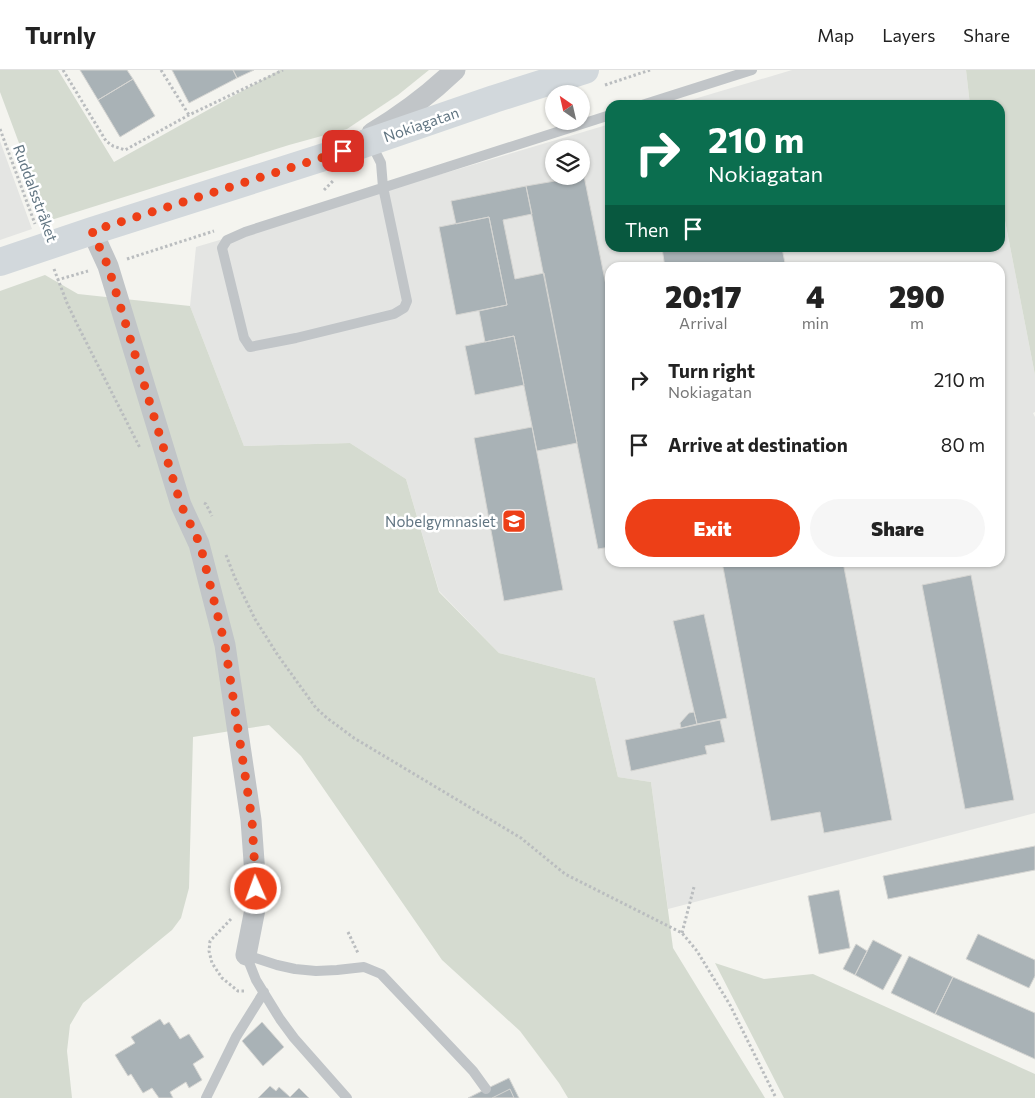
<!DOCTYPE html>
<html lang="en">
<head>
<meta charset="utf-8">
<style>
  :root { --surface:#fff; --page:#f6f6f6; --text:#222; --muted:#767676; --line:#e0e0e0; --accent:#ed3f17 }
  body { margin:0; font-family:Commissioner,sans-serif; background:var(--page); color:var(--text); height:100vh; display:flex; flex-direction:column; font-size:19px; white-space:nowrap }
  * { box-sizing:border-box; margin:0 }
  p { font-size:16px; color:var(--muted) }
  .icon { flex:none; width:28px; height:28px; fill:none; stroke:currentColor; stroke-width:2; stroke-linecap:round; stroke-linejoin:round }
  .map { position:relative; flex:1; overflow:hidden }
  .panel { position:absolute; left:605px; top:192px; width:400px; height:305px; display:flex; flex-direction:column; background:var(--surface); border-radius:15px; box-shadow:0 1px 4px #0004 }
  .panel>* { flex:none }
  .banner { position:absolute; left:605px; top:30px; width:400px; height:152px; border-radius:15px; box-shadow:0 1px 4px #0004; background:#0b6e4f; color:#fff; overflow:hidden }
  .needle { width:32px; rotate:326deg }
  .buttons { position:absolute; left:545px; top:15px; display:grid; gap:10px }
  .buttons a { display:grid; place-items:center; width:45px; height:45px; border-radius:50%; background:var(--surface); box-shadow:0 1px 4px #0004; font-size:25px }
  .pin { position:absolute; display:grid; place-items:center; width:42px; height:42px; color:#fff; margin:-21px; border-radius:10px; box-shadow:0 2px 8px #0006 }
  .me { position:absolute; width:55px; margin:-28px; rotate:358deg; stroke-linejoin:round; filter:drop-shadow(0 0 4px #0008) }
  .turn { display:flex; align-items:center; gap:18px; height:105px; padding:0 20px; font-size:22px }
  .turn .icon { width:65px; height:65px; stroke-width:2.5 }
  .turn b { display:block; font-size:35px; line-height:42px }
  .then { display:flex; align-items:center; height:48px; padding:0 20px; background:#0003; gap:10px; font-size:19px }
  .eta { display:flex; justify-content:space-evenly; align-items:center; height:85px; text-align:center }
  .eta b { font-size:30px; font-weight:800; line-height:35px }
  .action { display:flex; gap:10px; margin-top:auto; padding:10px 20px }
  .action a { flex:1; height:58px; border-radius:30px; background:var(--accent); color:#fff; font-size:20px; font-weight:800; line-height:58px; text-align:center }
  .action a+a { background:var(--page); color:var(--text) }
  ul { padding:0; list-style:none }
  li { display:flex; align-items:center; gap:15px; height:65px; padding:0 20px }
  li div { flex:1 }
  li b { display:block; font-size:19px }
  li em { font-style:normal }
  header { display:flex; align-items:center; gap:30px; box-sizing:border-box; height:70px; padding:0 25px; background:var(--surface); border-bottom:1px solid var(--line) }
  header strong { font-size:24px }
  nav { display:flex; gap:28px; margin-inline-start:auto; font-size:18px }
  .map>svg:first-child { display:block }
  .built { fill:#e4e5e3; fill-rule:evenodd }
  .green { fill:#d5dbd0 }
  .building { fill:#a9b2b6; stroke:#d5d5d2 }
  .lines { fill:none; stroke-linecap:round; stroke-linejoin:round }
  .path { stroke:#babdbf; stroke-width:3; stroke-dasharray:2.5 2.5; stroke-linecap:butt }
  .lane { stroke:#c1c5c8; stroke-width:10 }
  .street { stroke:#c1c5c8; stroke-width:21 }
  .secondary { stroke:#d2d8dc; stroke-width:28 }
  .route { stroke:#ed3f17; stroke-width:9; stroke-dasharray:0 16.2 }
  .labels { text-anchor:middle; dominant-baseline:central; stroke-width:5; stroke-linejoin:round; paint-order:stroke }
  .street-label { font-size:15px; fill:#617582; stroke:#fff }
  .poi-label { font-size:15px; fill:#617582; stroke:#fff; text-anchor:end }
</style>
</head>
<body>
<header>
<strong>Turnly</strong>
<nav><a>Map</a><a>Layers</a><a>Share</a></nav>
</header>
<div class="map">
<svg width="1035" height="1028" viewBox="0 0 1035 1028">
  <rect width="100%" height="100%" fill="#f4f4ef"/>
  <path class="built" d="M792 0H966L970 35H674Z
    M610 54V178H1000V125L1035 305V342L1033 343 1035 347V743L668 839 651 712 618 707 595 608 499 583 439 521 406 409 350 373 244 376 190 236 196 177ZM554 79H581V106H554ZM610 198H1000V492H610Z
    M0 71 32 159 0 170Z"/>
  <path class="green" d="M0 0H58L114 92 280 0H429L398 25 347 59 289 75 48 151 0 22Z
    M966 0H1035V305L1000 125V35H970Z
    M45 205 78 224 190 236 244 376 350 373 406 409 439 522 499 583 595 608 618 707 651 712 673 878 765 1028H568L559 1013 520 961 442 890 301 686 269 655 193 667 189 818 181 848 172 860 83 933 70 955 67 981 72 1028H0V221Z
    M715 893 764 909 813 904 1035 1004V1028H784Z"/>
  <path class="building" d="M80 0H127L133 9 98 30Z
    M172 0H233L237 8 189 33Z
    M233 0H254L237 8Z
    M133 9 155 46 120 67 98 30Z
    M584 106 610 235V477L598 479 526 116Z
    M526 116 532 144 503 150 515 209 544 203 577 373 537 381 514 266 485 272 479 241 507 235 489 147 456 154 451 131Z
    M489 147 507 235 456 245 439 157Z
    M662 178H782L786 198H665Z
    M514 266 524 315 475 325 465 276Z
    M532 357 563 520 504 531 474 368Z
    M722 492H843L892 750 824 763 820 742 771 751Z
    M971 505 1014 730 965 739 922 515Z
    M704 544 727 648 697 654 673 551Z
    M694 642 697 654 681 658 680 653 689 643Z
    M720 650 725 672 705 676 707 684 631 701 625 670Z
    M1035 776V800L888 829 883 806Z
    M839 820 850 878 819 884 808 826Z
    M978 864 1035 890V906L1029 918 966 889Z
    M873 870 902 885 883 920 855 905Z
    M856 874 867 881 855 905 843 899Z
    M909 886 953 907 935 944 891 923Z
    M953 907 1035 943V989L935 944Z
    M160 949 164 955 169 952 180 969 189 964 204 987 193 994 202 1010 189 1018 186 1012 170 1022 173 1028H159L152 1018 143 1023 131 1004 128 1006 115 985 135 973 131 967Z
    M262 952 284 977 263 996 242 971Z
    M509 1008 519 1028H468L486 1019Z
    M270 1016 276 1021 279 1017 290 1027 299 1018 309 1028H258Z
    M510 1019 514 1028H492Z"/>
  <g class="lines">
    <path class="path" d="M63 0 106 71 113 76 125 80 189 45 283 0
      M161 0 189 45
      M605 15 650 0
      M0 59 35 154
      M324 120 334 110
      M127 189 214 161
      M54 199 67 233 78 256 140 378
      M57 210 88 201
      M204 433 206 434 212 446
      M226 485 235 508 255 549 277 584 316 638 327 648 354 668 521 768 565 804 682 863 697 881 730 935 776 1028
      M231 849 210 871 209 881 212 893 222 908 238 921H246
      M348 862 358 883
      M682 863 694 817"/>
    <path class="lane" d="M642 35 752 0
      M371 73 381 93 383 117 407 231 404 238 394 244 296 268 250 277 244 268 222 178 227 170 245 162 610 45
      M246 885 277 895 295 899 316 901 337 900 364 897 381 904 456 983 473 1001 486 1019
      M246 885 256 910 280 949 294 968 347 1028
      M206 1028 236 967 264 922"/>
    <path class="street" d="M372 63C402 45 430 24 455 0
      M92 161 108 196 181 435 199 474 225 575 251 750 255 805 256 834 246 885"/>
    <path class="secondary" d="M0 192 92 161 343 81 494 29 585 0"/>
  </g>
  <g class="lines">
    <path class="route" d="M256 819 252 750 225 575 200 474 181 435 108 196 92 161 343 81"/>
  </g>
  <defs>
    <g id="school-square" transform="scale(1.25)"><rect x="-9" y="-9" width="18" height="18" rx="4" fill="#ed3f17" stroke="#fff"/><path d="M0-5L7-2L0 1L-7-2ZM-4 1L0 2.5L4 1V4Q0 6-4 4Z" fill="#fff"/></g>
  </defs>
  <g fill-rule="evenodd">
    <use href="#school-square" x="514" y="451"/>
  </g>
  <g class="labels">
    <g class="street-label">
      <text transform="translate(421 54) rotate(-19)">Nokiagatan</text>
      <text transform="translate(36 123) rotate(70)">Ruddalsstråket</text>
    </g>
    <g class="poi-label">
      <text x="496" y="451">Nobelgymnasiet</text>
    </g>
  </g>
</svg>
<div class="buttons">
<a><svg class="needle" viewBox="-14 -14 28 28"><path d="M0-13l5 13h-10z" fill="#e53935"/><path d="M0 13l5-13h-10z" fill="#767676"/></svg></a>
<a><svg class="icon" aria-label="layers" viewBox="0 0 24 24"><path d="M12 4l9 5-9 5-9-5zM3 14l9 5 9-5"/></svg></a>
</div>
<div class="pin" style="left:343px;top:81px;background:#d93025"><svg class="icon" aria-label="arrive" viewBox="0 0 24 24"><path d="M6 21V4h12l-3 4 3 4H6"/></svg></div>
<svg class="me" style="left:256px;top:819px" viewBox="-20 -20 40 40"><circle r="17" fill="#ed3f17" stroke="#fff" stroke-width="3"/><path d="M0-11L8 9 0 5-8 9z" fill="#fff"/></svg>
<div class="banner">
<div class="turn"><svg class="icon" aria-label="right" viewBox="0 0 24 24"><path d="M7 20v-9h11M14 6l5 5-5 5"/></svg><div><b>210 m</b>Nokiagatan</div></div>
<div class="then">Then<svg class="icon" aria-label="arrive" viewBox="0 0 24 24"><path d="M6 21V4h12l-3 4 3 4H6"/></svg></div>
</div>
<section class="panel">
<div class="eta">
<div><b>20:17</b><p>Arrival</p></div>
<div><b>4</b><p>min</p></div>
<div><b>290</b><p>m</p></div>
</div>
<ul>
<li><svg class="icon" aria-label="right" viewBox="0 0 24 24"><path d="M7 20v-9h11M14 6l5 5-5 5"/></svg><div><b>Turn right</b><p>Nokiagatan</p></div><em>210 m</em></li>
<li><svg class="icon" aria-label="arrive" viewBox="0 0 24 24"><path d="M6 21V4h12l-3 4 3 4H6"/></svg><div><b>Arrive at destination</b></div><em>80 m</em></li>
</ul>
<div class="action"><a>Exit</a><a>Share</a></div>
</section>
</div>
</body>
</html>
